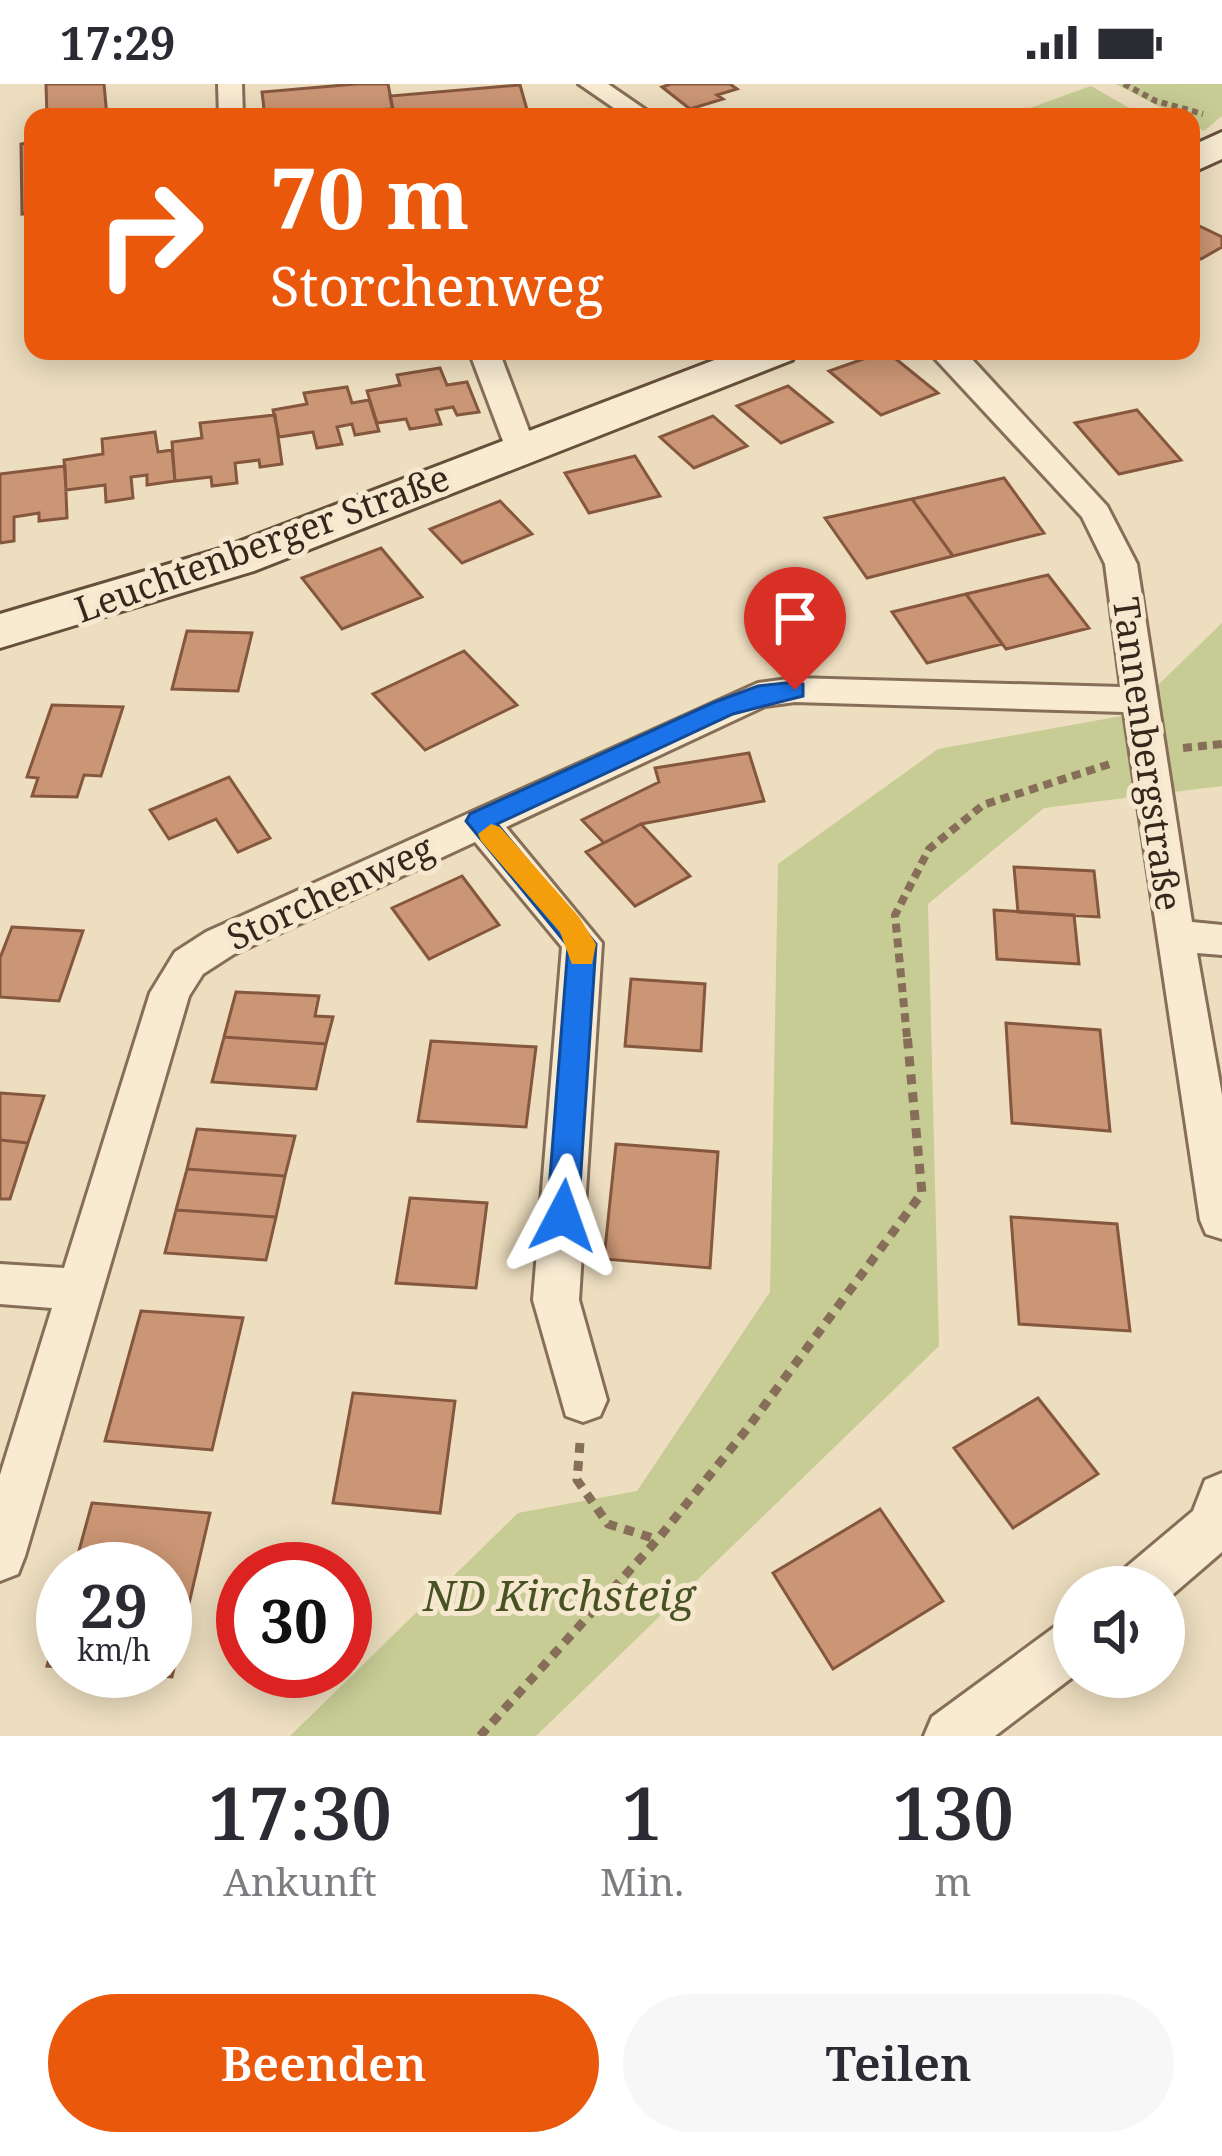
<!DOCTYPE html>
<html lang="de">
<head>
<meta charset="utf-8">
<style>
  :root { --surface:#fff; --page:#f7f7f7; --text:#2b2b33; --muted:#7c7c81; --accent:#ea580c }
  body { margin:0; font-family:"Noto Serif",serif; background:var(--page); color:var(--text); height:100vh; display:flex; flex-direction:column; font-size:45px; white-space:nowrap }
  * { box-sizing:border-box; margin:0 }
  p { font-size:39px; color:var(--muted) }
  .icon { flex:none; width:66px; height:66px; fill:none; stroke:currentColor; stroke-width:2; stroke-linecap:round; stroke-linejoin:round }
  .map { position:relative; height:1652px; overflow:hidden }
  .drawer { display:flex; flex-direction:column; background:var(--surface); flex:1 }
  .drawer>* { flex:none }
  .hud { position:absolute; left:24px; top:24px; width:1176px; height:252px; border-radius:24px; box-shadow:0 6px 30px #0003; background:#ea580c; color:#fff; overflow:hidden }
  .controls { position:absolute; left:1053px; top:1482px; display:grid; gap:24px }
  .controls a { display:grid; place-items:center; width:132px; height:132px; border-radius:50%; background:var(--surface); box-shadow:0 6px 30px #0003; font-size:60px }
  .speed { position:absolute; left:36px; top:1458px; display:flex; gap:24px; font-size:60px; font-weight:700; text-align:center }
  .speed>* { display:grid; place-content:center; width:156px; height:156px; border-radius:50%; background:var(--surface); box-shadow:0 6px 30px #0003; line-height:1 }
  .speed small { font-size:30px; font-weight:400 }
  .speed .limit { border:18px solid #d22; background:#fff; color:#111 }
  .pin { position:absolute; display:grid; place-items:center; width:102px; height:102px; color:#fff; margin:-123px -51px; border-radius:50% 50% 50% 0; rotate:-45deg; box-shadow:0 0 12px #0007 }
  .pin .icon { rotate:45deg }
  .me { position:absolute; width:132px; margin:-66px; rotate:4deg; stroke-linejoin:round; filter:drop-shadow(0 0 9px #0008) }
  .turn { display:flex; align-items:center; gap:42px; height:252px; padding:0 48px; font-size:54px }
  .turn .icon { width:156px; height:156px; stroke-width:2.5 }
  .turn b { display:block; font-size:84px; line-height:102px }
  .eta { display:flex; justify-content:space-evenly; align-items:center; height:204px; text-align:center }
  .eta b { font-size:72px; font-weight:600; line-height:84px }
  .primary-button { display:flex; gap:24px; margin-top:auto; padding:24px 48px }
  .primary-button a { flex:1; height:138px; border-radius:72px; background:var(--accent); color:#fff; font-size:48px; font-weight:600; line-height:138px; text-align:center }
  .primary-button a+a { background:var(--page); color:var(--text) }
  .status { display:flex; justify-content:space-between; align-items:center; height:84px; padding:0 60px; background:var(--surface); direction:ltr }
  .status svg { height:33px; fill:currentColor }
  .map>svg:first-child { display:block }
  .green { fill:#c7cb94 }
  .building { fill:#cb9675; stroke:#85573e; stroke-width:3 }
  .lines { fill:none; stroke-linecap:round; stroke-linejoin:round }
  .street-casing { stroke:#866e58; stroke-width:6 }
  .secondary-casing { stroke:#67503b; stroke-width:6 }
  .path-far2 { stroke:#866e58; stroke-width:6; stroke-dasharray:6 4.5; stroke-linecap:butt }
  .path-far1 { stroke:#866e58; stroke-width:8; stroke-dasharray:9 6; stroke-linecap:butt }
  .path { stroke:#866e58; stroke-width:9; stroke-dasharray:10 8; stroke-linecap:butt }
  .street { fill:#f8ebd2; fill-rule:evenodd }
  .secondary { fill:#f8ebd2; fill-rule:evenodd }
  .route { fill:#1a73e8; stroke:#114b97; stroke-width:3 }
  .slow { fill:#f59e0b }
  .labels { text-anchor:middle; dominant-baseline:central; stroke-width:10; stroke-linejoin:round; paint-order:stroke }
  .street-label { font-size:36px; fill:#35271c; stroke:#f5e8cf }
  .near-park-label { font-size:42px; font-style:italic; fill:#485223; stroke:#f5e8cf }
</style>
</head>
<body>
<div class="status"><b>17:29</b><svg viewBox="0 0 49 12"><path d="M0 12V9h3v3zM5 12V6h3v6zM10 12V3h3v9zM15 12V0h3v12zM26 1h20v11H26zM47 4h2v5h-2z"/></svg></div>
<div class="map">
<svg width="1222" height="1652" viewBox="0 0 1222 1652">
  <rect width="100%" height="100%" fill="#eddebf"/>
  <path class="green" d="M1116 0H1222V32L1204 47 1191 40V33H1179Z
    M1091 2 1145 33H1040L1027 25Z
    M1222 539V702L1044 724 928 820 939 1262 536 1652H290L518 1429 637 1407 770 1208 778 780 938 665 1127 631Z"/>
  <path class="building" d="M46 0H104L107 33H47Z
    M356 0H388L393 25 265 33 262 8Z
    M671 0H730L737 5 717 11 723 15 690 25 662 3Z
    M520 1 528 29 394 33 390 12Z
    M33 58V129L22 130 21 60Z
    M1191 138 1222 153V163L1201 175 1191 170Z
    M886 267 938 309 881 331 829 287Z
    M440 284 447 301 467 298 479 328 457 331 453 323 436 326 441 340 410 345 406 335 377 339 367 307 400 301 397 291Z
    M788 302 832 338 781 359 737 322Z
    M347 303 352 319 369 316 379 347 355 351 352 340 337 343 342 360 317 364 313 348 279 353 273 326 307 320 304 309Z
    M1137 326 1181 376 1119 390 1075 339Z
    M275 331 282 380 260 383 259 376 235 379 237 399 212 402 211 393 175 397 172 358 202 354 200 339Z
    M713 332 747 362 694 384 660 353Z
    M155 348 158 368 172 366 175 397 147 401V391L131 393 133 414 106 418 105 401 66 406 64 376 103 370 102 355Z
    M635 372 660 412 589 429 565 389Z
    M65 382 67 434 39 437V429L14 433V457L0 459V390Z
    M1004 394 1044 449 953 472 912 415Z
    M912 415 953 472 867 494 825 434Z
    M500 417 532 450 462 479 430 445Z
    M381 464 422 513 342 545 302 494Z
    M1048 491 1089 544 1006 565 966 510Z
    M966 510 1002 560 927 579 892 528Z
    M187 547 252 549 238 607 172 605Z
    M464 567 517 621 425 666 373 610Z
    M52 621 123 623 101 692 84 691 77 713 32 712 38 694 27 693Z
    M749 669 764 717 641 740 604 759 582 736 659 698 655 684Z
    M229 693 270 754 238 768 216 735 169 755 150 726Z
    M641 740 690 792 635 822 586 768Z
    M1014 783 1094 787 1099 833 1018 828Z
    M462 792 499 841 429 875 392 824Z
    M994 826 1074 831 1079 880 997 875Z
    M12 843 83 847 59 917 0 913V874Z
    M631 895 705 900 701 967 625 962Z
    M236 908 319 912 315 932 333 933 326 960 224 953Z
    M1006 939 1100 946 1110 1047 1012 1039Z
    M224 953 326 960 316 1005 212 998Z
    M431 957 536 963 526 1043 418 1037Z
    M0 1009 44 1012 28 1059 0 1056Z
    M197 1045 295 1052 285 1092 187 1085Z
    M0 1056 28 1059 10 1115H0Z
    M616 1060 718 1068 710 1184 604 1175Z
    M187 1085 285 1092 276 1133 176 1126Z
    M410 1114 487 1119 476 1204 396 1199Z
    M176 1126 276 1133 266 1176 165 1169Z
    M1011 1133 1117 1140 1130 1247 1019 1240Z
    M141 1227 243 1234 212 1366 105 1357Z
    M353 1309 455 1317 440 1429 333 1419Z
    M1038 1314 1098 1390 1013 1444 954 1364Z
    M92 1419 210 1429 172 1593 102 1587H165V1485H74Z
    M880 1425 943 1517 833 1585 773 1489Z
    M63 1523V1583L47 1582Z"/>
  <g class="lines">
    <g class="street-casing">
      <path id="street" d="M218 0H242L243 33H219Z
        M579 0H608L656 33H627Z
        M469 267H499L536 365 532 372 521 374 506 365Z
        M928 267H962L969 272 1107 422 1137 480 1192 838 1222 841V871L1197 869 1222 1011V1155L1206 1150 1200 1136 1124 628 795 618 765 622 506 743 602 859 579 1216 607 1316 600 1332 583 1338 566 1332 533 1216 562 863 475 758 234 870 203 890 189 912 25 1472 18 1490 0 1497V1391L52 1224 0 1220V1180L64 1184 150 909 175 868 206 848 758 599 795 594 1121 603 1105 480 1082 433Z
        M1222 1389V1468L1164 1518V1503H1116L1124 1485 1193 1427 1205 1396Z
        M1074 1534V1592L995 1652H924L932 1633 1056 1542Z"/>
    </g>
    <g class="secondary-casing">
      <path id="secondary" d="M1222 48V75L1191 89V62Z
        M738 267H798L792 276 254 487 0 564V530L220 465Z"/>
    </g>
    <path class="path-far2" d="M1124 0 1156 17 1203 30"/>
    <path class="path-far1" d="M1183 664 1222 660
      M907 953 895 831 929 765 983 721 1110 680"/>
    <path class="path" d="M580 1359 577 1396 608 1440 656 1455
      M480 1652 658 1455 747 1345 922 1109 907 950"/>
    <use href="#street" class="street"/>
    <use href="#secondary" class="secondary"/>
  </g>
  <path class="route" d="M795 598 803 600V612L733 630 497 740 596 860 578 1132 574 1142 563 1145 552 1142 547 1132 568 862 466 737 470 730 715 618 758 602Z"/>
  <path class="slow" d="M491 740 500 743 579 833 596 860 592 880H572L560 848 481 757 478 750Z"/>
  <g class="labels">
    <g class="street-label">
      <text transform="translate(262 459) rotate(-20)">Leuchtenberger Straße</text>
      <text transform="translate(1148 670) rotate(82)">Tannenbergstraße</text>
      <text transform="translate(330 808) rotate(-25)">Storchenweg</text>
    </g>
    <g class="near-park-label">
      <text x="559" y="1510">ND Kirchsteig</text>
    </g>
  </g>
</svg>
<div class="controls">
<a><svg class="icon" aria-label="sound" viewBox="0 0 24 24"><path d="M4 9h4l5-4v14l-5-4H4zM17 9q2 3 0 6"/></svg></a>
</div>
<div class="speed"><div>29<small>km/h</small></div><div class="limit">30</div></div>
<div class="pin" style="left:795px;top:606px;background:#d93025"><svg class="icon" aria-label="arrive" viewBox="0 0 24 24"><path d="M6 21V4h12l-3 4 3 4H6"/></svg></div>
<svg class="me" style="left:563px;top:1132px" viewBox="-20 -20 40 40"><path d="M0-17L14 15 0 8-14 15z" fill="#1a73e8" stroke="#fff" stroke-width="4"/></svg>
<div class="hud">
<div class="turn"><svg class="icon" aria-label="right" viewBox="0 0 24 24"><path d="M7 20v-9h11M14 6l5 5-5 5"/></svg><div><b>70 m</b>Storchenweg</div></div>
</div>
</div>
<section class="drawer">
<div class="eta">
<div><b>17:30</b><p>Ankunft</p></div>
<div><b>1</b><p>Min.</p></div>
<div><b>130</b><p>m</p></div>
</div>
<div class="primary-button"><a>Beenden</a><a>Teilen</a></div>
</section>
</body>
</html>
